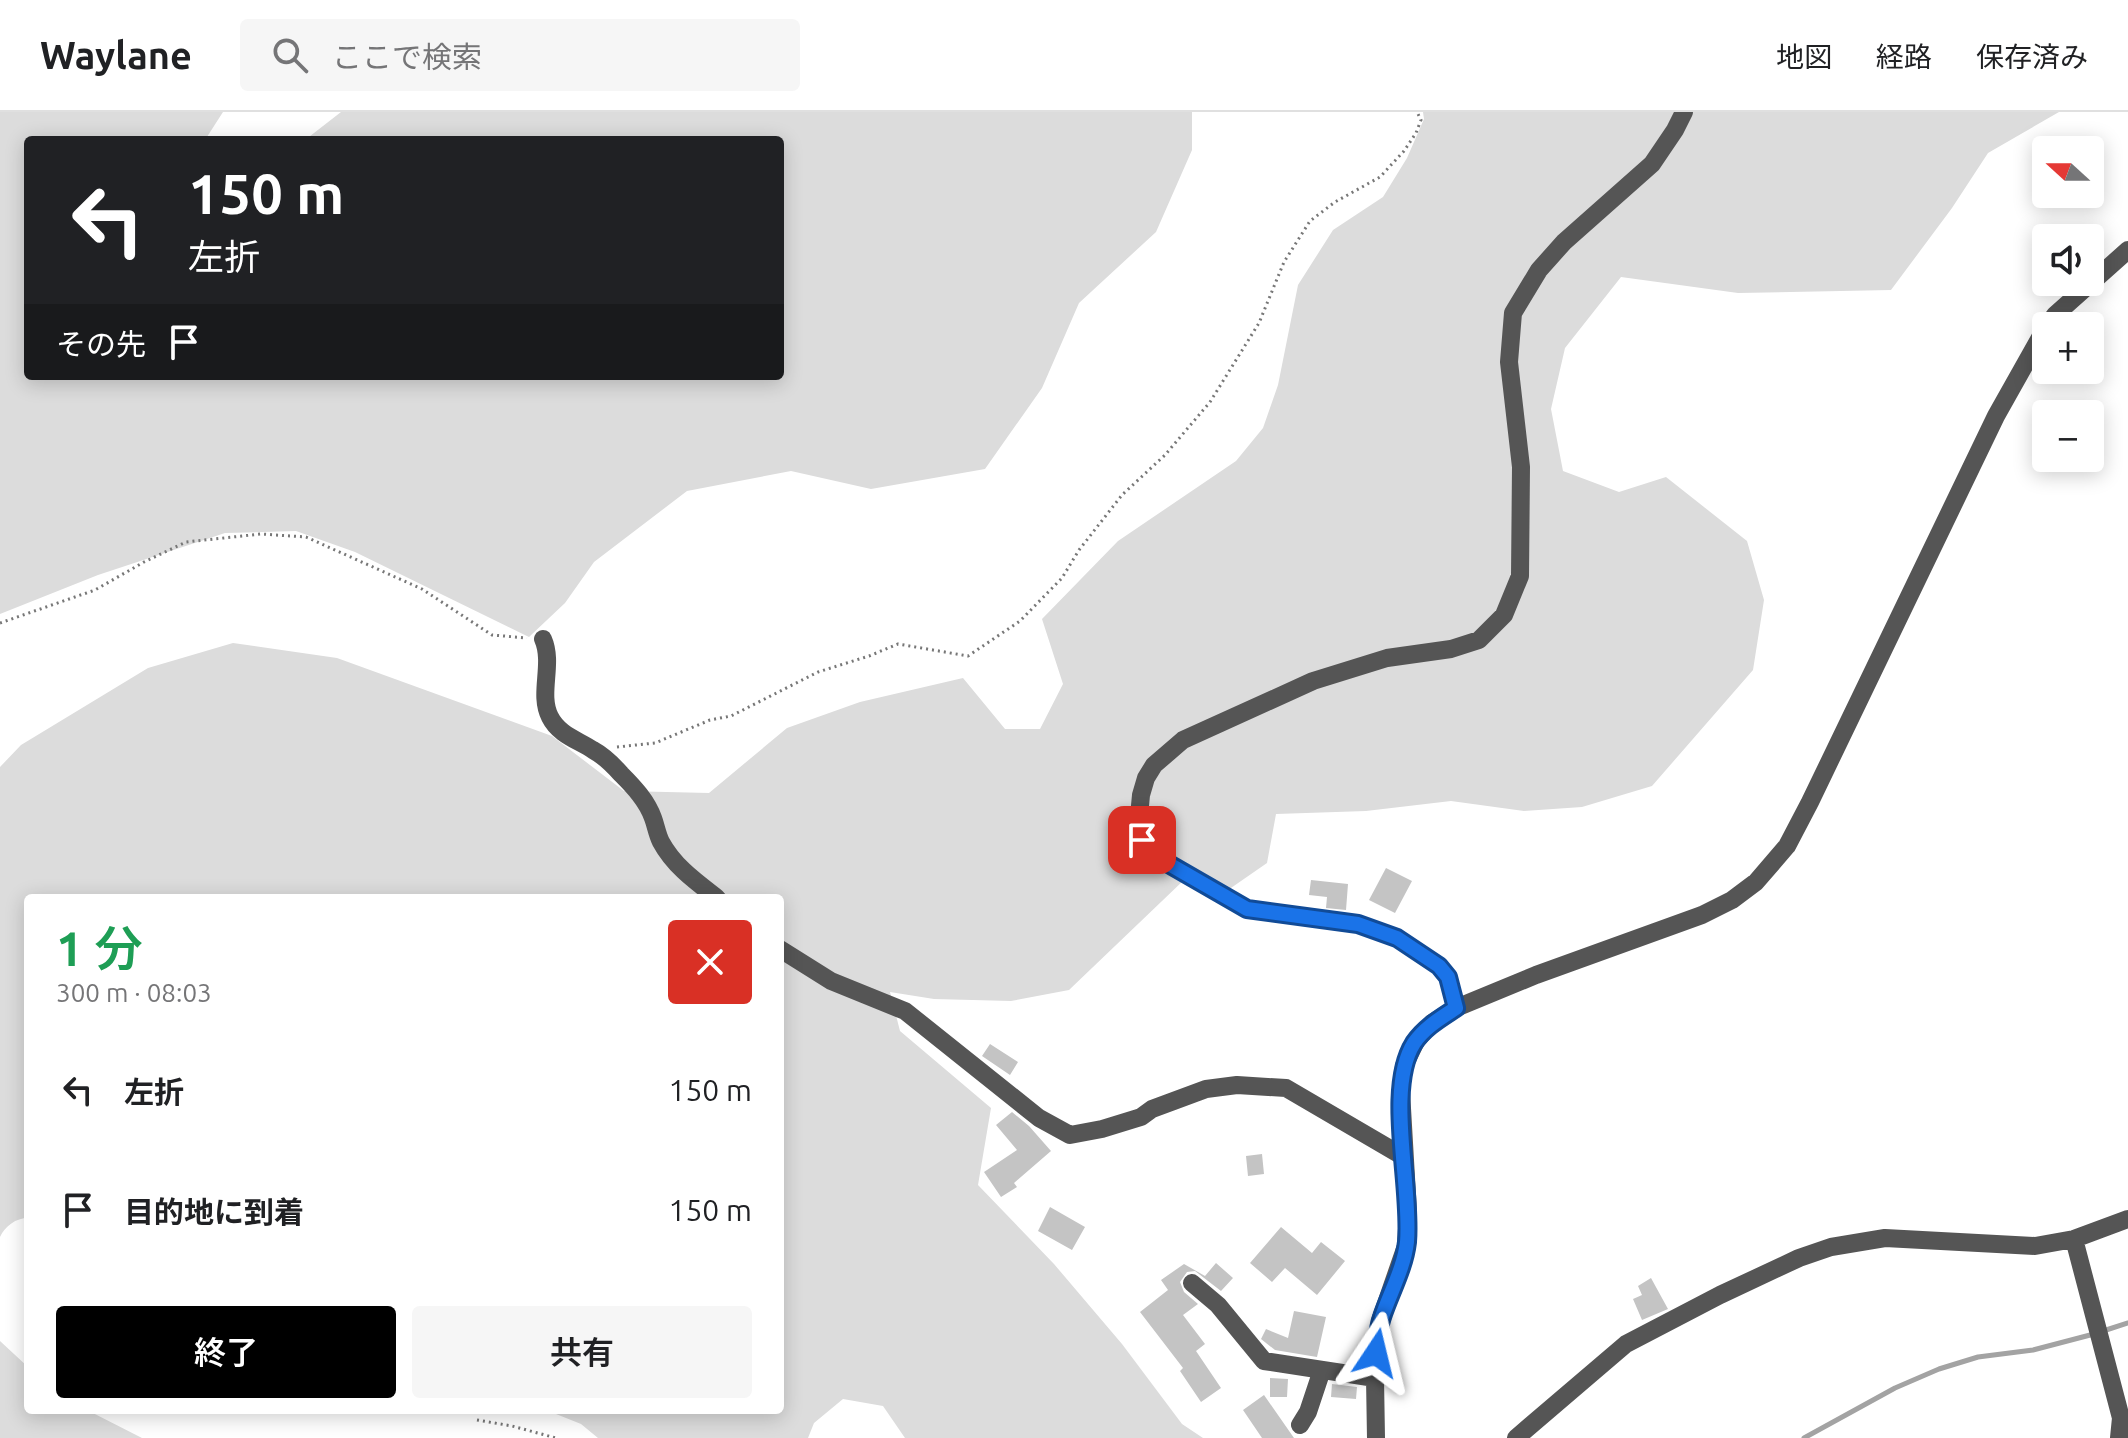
<!DOCTYPE html>
<html lang="ja">
<head>
<meta charset="utf-8">
<style>
  :root { --surface:#fff; --page:#f6f6f6; --text:#202124; --muted:#757577; --line:#e0e0e0; --accent:#000 }
  body { margin:0; font-family:Ubuntu,"Noto Sans JP",sans-serif; background:var(--page); color:var(--text); height:100vh; display:flex; flex-direction:column; font-size:30px; white-space:nowrap }
  * { box-sizing:border-box; margin:0 }
  p { font-size:26px; color:var(--muted) }
  .icon { flex:none; width:44px; height:44px; fill:none; stroke:currentColor; stroke-width:2; stroke-linecap:round; stroke-linejoin:round }
  .map { position:relative; flex:1; overflow:hidden }
  .details { position:absolute; left:24px; top:782px; width:760px; height:520px; display:flex; flex-direction:column; background:var(--surface); border-radius:8px; box-shadow:0 4px 20px #0003 }
  .details>* { flex:none }
  .top-card { position:absolute; left:24px; top:24px; width:760px; height:244px; border-radius:8px; box-shadow:0 4px 20px #0003; background:#202124; color:#fff; overflow:hidden }
  .needle { width:52px; rotate:291deg }
  .fabs { position:absolute; left:2032px; top:24px; display:grid; gap:16px }
  .fabs a { display:grid; place-items:center; width:72px; height:72px; border-radius:8px; background:var(--surface); box-shadow:0 4px 20px #0003; font-size:40px }
  .pin { position:absolute; display:grid; place-items:center; width:68px; height:68px; color:#fff; margin:-34px; border-radius:16px; box-shadow:0 4px 12px #0006 }
  .me { position:absolute; width:88px; margin:-44px; rotate:10deg; stroke-linejoin:round; filter:drop-shadow(0 0 6px #0008) }
  .turn { display:flex; align-items:center; gap:28px; height:168px; padding:0 32px; font-size:36px }
  .turn .icon { width:104px; height:104px; stroke-width:2.5 }
  .turn b { display:block; font-size:56px; line-height:68px }
  .then { display:flex; align-items:center; height:76px; padding:0 32px; background:#0003; gap:16px; font-size:30px }
  .round { display:grid; place-items:center; flex:none; width:84px; height:84px; border-radius:8px; background:var(--page) }
  .overview { display:flex; align-items:center; justify-content:space-between; height:136px; padding:0 32px }
  h1 { font-size:48px; font-weight:600; line-height:60px; color:#1e9e55 }
  .primary-button { display:flex; gap:16px; margin-top:auto; padding:16px 32px }
  .primary-button a { flex:1; height:92px; border-radius:8px; background:var(--accent); color:#fff; font-size:32px; font-weight:600; line-height:92px; text-align:center }
  .primary-button a+a { background:var(--page); color:var(--text) }
  ul { padding:0; list-style:none }
  li { display:flex; align-items:center; gap:24px; height:120px; padding:0 32px }
  li div { flex:1 }
  li b { display:block; font-size:30px }
  li em { font-style:normal }
  header { display:flex; align-items:center; gap:48px; box-sizing:border-box; height:112px; padding:0 40px; background:var(--surface); border-bottom:2px solid var(--line) }
  header strong { font-size:38px }
  nav { display:flex; gap:44px; margin-inline-start:auto; font-size:28px }
  .search { width:560px; height:72px; background:var(--page); display:flex; align-items:center; gap:20px; box-sizing:border-box; padding:0 28px; border-radius:8px; color:var(--muted); font-size:30px }
  .map>svg:first-child { display:block }
  .green { fill:#dcdcdc }
  .lines { fill:none; stroke-linecap:round; stroke-linejoin:round }
  .stream { stroke:#a3a3a3; stroke-width:5 }
  .building { fill:#c4c4c4 }
  .path { stroke:#777; stroke-width:3; stroke-dasharray:2 4; stroke-linecap:butt }
  .minor { stroke:#555; stroke-width:18 }
  .route-casing { stroke:#114b97; stroke-width:20 }
  .route { stroke:#1a73e8; stroke-width:14 }
</style>
</head>
<body>
<header>
<strong>Waylane</strong>
<div class="search"><svg class="icon" aria-label="search" viewBox="0 0 24 24"><circle cx="10" cy="10" r="6"/><path d="M15 15l6 6"/></svg>ここで検索</div>
<nav><a>地図</a><a>経路</a><a>保存済み</a></nav>
</header>
<div class="map">
<svg width="2128" height="1326" viewBox="0 0 2128 1326">
  <rect width="100%" height="100%" fill="#fff"/>
  <path class="green" d="M0 0H223L205 28H28V264H780V28H305L341 0H1192V38L1156 120 1079 191 1042 276 985 357 871 377 791 359 687 379 594 450 565 491 529 525 355 440 296 419 225 421 98 463 0 502Z
    M1423 0H2059L1988 41 1952 96 1891 178 1738 181 1621 165 1565 236 1551 297 1563 359 1619 380 1666 365 1747 429 1764 488 1753 558 1652 674 1582 695 1524 699 1451 689 1366 699 1276 702 1267 751 1228 778 1185 767 1069 878 1011 889 934 887 890 880 900 919 991 996 978 1073 1054 1152 1122 1232 1182 1312 1203 1326H905L883 1294 843 1287 814 1311 808 1326H598L581 1312 546 1298H780V786H28V1106C16 1106 5 1114 0 1125V655L21 633 148 556 233 531 337 546 552 624 624 679 709 681 787 616 860 590 963 566 1005 617H1040L1063 572 1042 507 1118 429 1236 349 1263 316 1278 273 1298 173 1333 118 1383 85 1407 46 1424 7Z
    M0 1229 28 1255V1298H87L142 1326H0Z"/>
  <g class="lines">
    <path class="stream" d="M2103 1219 2128 1211
      M1804 1326 1895 1276 1939 1257 1978 1245 2033 1238 2094 1222"/>
  </g>
  <path class="building" d="M1386 756 1412 769 1395 801 1369 788Z
    M1311 768 1348 772 1346 798 1326 796 1327 785 1309 783Z
    M990 932 1018 950 1010 963 982 944Z
    M1012 1000 1029 1014 1051 1039 1014 1071 1017 1075 1001 1085 984 1060 1017 1038 996 1013Z
    M1262 1042 1264 1062 1248 1064 1246 1044Z
    M1050 1095 1085 1115 1072 1138 1038 1119Z
    M1281 1115 1312 1141 1321 1130 1345 1149 1317 1183 1285 1156 1272 1170 1250 1151Z
    M1216 1151 1233 1166 1221 1179 1195 1159 1187 1160 1180 1170 1184 1180 1198 1192 1183 1203 1205 1232 1196 1239 1221 1276 1201 1290 1180 1259 1183 1256 1140 1200 1168 1178 1161 1168 1184 1152 1205 1164Z
    M1651 1166 1668 1197 1642 1208 1633 1187 1642 1183 1638 1174Z
    M1294 1199 1326 1205 1317 1245 1275 1238 1261 1227 1266 1217 1288 1226Z
    M1270 1266 1288 1267 1287 1285H1270Z
    M1332 1272 1357 1275 1356 1287 1331 1285Z
    M1264 1283 1294 1326H1262L1243 1298Z"/>
  <g class="lines">
    <path class="path" d="M0 511 95 478 144 450 186 430 261 422 306 425 422 477 492 523 527 526
      M617 635 655 631 710 608 731 604 818 560 869 544 898 532 968 544 1020 509 1062 466 1079 438 1122 383 1165 343 1210 290 1259 211 1284 150 1310 109 1335 90 1380 65 1404 39 1416 21 1421 8 1417 0
      M477 1308 512 1314 556 1326"/>
    <path class="minor" d="M2047 214 2055 203 2128 138
      M543 527C554 552 538 582 550 605 559 623 578 628 593 638 604 644 613 653 621 662 634 675 647 689 653 706 656 714 657 722 661 730 674 754 695 769 717 786
      M780 837 831 869 905 899 1039 1006 1070 1023 1102 1017 1141 1005 1152 997 1206 977 1237 973 1286 976 1404 1045
      M1456 896 1448 865 1439 854 1397 826 1358 812 1247 797 1155 744 1146 736 1138 715 1141 683 1146 666 1154 653 1183 628 1313 569 1387 546 1451 537 1479 528 1504 503 1520 464 1521 355 1509 250 1513 201 1539 158 1564 130 1652 52 1675 18 1684 0
      M2074 1127 2121 1306 2119 1326
      M1192 1171 1218 1193 1264 1249 1375 1266
      M1300 1313 1308 1300 1322 1258
      M1376 1326 1375 1266 1380 1209 1406 1134 1408 1100 1401 979 1404 954 1416 929 1432 911 1456 896 1536 863 1702 803 1732 788 1756 770 1787 734 1810 690 1996 304 2046 215
      M1516 1326 1626 1232 1720 1183 1799 1146 1831 1135 1885 1126 2035 1134 2074 1127 2128 1107"/>
  </g>
  <g class="lines">
    <g class="route-casing">
      <path id="route" d="M1142 728 1155 744 1247 797 1358 812 1397 826 1439 854 1448 865 1456 896C1441 906 1425 915 1414 931 1385 977 1412 1074 1407 1130 1404 1156 1390 1181 1382 1205 1378 1216 1377 1229 1376 1241"/>
    </g>
    <use href="#route" class="route"/>
  </g>
</svg>
<div class="fabs">
<a><svg class="needle" viewBox="-14 -14 28 28"><path d="M0-13l5 13h-10z" fill="#e53935"/><path d="M0 13l5-13h-10z" fill="#757577"/></svg></a>
<a><svg class="icon" aria-label="sound" viewBox="0 0 24 24"><path d="M4 9h4l5-4v14l-5-4H4zM17 9q2 3 0 6"/></svg></a>
<a>+</a>
<a>−</a>
</div>
<div class="pin" style="left:1142px;top:728px;background:#d93025"><svg class="icon" aria-label="arrive" viewBox="0 0 24 24"><path d="M6 21V4h12l-3 4 3 4H6"/></svg></div>
<svg class="me" style="left:1376px;top:1241px" viewBox="-20 -20 40 40"><path d="M0-17L14 15 0 8-14 15z" fill="#1a73e8" stroke="#fff" stroke-width="4"/></svg>
<div class="top-card">
<div class="turn"><svg class="icon" aria-label="left" viewBox="0 0 24 24"><path d="M17 20v-9H6M10 6l-5 5 5 5"/></svg><div><b>150 m</b>左折</div></div>
<div class="then">その先<svg class="icon" aria-label="arrive" viewBox="0 0 24 24"><path d="M6 21V4h12l-3 4 3 4H6"/></svg></div>
</div>
<section class="details">
<div class="overview"><div><h1>1 分</h1><p>300 m · 08:03</p></div><a class="round" style="background:#d93025;color:#fff"><svg class="icon" aria-label="close" viewBox="0 0 24 24"><path d="M6 6l12 12M18 6L6 18"/></svg></a></div>
<ul>
<li><svg class="icon" aria-label="left" viewBox="0 0 24 24"><path d="M17 20v-9H6M10 6l-5 5 5 5"/></svg><div><b>左折</b></div><em>150 m</em></li>
<li><svg class="icon" aria-label="arrive" viewBox="0 0 24 24"><path d="M6 21V4h12l-3 4 3 4H6"/></svg><div><b>目的地に到着</b></div><em>150 m</em></li>
</ul>
<div class="primary-button"><a>終了</a><a>共有</a></div>
</section>
</div>
</body>
</html>
